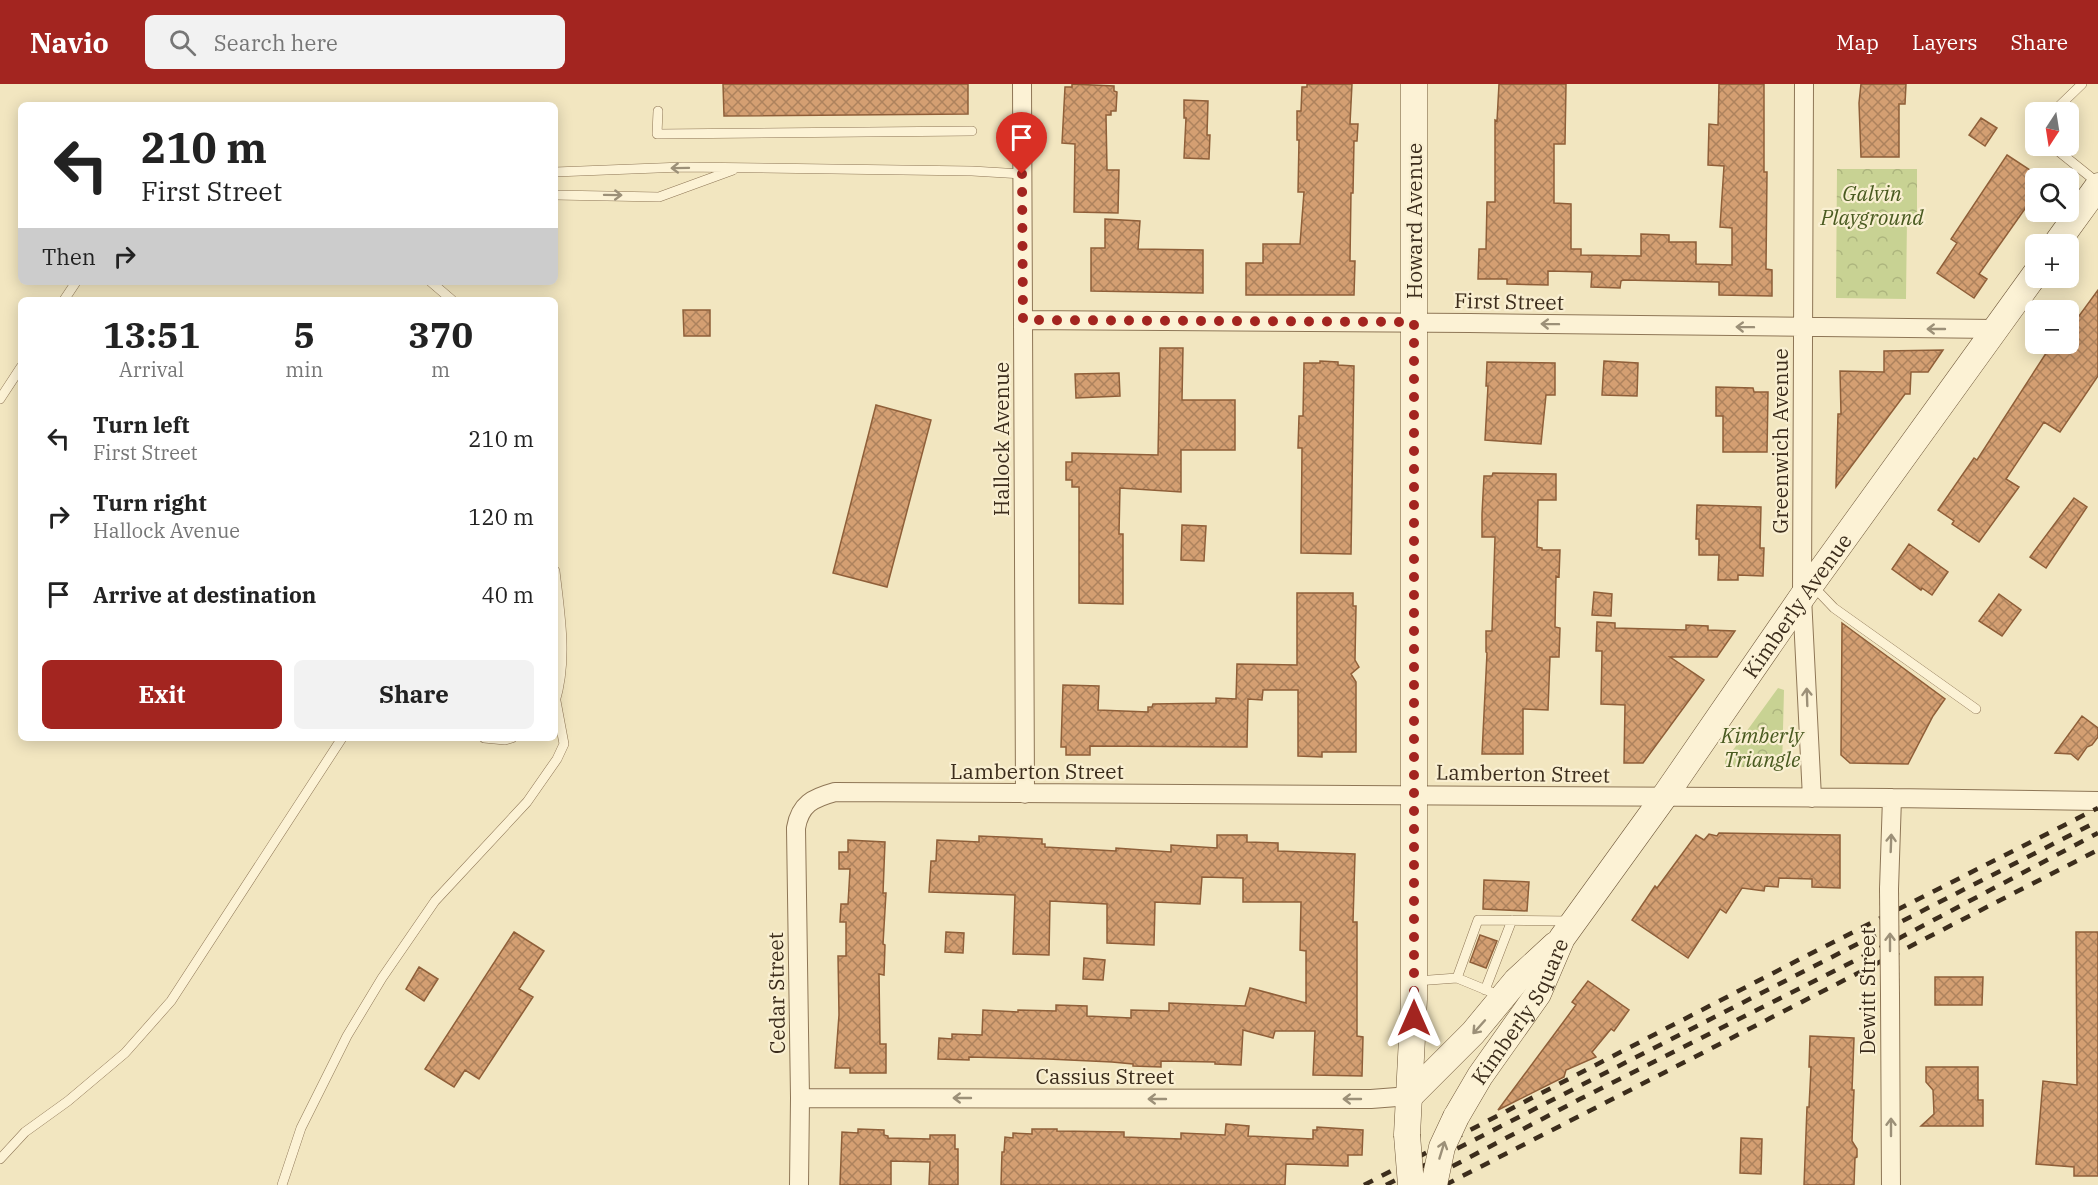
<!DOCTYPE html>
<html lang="en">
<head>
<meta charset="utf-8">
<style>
  :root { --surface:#fff; --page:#f2f2f2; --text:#222; --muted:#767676; --accent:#a32520 }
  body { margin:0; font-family:"IBM Plex Serif",serif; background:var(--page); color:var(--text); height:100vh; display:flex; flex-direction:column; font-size:22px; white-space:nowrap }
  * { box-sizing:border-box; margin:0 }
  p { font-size:20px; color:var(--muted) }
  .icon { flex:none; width:33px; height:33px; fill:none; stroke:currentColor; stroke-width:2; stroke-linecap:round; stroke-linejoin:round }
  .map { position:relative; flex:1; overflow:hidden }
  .drawer { position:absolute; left:18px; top:213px; width:540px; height:444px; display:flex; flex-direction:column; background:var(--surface); border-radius:9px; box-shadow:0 3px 15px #0003 }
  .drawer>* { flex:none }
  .guide { position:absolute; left:18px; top:18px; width:540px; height:183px; border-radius:9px; box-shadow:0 3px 15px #0003; background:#fff; color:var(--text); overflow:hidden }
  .needle { width:39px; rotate:192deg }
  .tools { position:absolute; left:2025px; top:18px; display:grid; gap:12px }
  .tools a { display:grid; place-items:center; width:54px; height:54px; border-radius:9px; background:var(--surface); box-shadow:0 3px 15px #0003; font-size:30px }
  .pin { position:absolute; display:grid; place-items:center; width:51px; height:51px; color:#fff; margin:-62px -26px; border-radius:50% 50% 50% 0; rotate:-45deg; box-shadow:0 0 6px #0007 }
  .pin .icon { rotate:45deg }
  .me { position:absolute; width:66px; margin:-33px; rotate:0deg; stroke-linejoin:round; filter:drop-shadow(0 0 4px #0008) }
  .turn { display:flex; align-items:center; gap:21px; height:126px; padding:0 24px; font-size:27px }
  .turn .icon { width:78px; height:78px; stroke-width:2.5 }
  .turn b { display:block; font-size:42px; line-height:51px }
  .then { display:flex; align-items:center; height:57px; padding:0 24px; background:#0003; gap:12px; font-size:22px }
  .eta { display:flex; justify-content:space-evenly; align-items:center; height:102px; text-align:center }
  .eta b { font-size:36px; font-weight:700; line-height:42px }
  .action { display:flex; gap:12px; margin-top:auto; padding:12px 24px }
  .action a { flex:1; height:69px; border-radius:9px; background:var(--accent); color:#fff; font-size:24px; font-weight:700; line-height:69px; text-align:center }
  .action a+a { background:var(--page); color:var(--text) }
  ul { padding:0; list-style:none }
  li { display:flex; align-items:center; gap:18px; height:78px; padding:0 24px }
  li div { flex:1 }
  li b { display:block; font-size:22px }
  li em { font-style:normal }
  header { display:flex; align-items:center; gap:36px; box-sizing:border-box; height:84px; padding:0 30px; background:var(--accent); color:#fff }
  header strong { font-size:28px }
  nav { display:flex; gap:33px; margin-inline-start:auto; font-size:21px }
  .search { width:420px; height:54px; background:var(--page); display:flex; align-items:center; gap:15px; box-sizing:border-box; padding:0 21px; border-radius:9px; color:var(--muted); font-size:22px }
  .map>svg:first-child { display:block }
  .forest { fill:url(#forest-crowns) }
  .building { fill:url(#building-cross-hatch); stroke:#8f5f39; stroke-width:1.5 }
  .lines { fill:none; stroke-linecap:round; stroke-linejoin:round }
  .service-casing { stroke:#8e7656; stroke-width:10 }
  .minor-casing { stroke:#8e7656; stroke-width:20 }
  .secondary-casing { stroke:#6f5739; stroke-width:27 }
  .service { stroke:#fcf2d5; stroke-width:9 }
  .minor { stroke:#fcf2d5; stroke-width:18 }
  .secondary { stroke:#fcf2d5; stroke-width:26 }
  .rail { stroke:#3c2d1c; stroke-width:4.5; stroke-dasharray:10 10; stroke-linecap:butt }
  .minor-bridge-casing { stroke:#8e7656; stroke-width:20; stroke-linecap:butt }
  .secondary-bridge-casing { stroke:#6f5739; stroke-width:27; stroke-linecap:butt }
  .minor-bridge { stroke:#fcf2d5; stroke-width:18 }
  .secondary-bridge { stroke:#fcf2d5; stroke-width:26 }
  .oneway { stroke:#9c9078 }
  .route { stroke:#a32520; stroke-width:10; stroke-dasharray:0 18 }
  .labels { text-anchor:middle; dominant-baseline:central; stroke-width:4.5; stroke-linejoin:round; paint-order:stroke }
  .park-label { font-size:21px; font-style:italic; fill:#495a20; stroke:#f9efd1 }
  .street-label { font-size:21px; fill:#3c2d1c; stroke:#f9efd1 }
</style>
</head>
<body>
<header>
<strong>Navio</strong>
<div class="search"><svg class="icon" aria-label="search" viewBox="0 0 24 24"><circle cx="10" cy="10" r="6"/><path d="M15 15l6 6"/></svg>Search here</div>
<nav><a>Map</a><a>Layers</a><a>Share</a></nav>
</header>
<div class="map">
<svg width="2098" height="1101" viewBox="0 0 2098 1101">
  <defs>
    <pattern id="forest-crowns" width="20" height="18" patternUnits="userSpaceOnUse" patternTransform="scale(1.5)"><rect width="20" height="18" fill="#c8d293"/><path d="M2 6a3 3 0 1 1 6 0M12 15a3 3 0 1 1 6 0" fill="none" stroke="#adb57e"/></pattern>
    <pattern id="building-cross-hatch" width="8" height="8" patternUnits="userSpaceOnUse" patternTransform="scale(1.5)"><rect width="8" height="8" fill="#d49f72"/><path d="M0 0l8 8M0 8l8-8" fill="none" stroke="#ad825d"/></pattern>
  </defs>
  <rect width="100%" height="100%" fill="#f2e6c0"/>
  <path class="forest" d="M1837 85H1917V136H1907L1906 215 1836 214Z
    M1778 604 1784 606 1782 685 1725 682V677Z"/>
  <path class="building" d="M723 0H968V30L724 32Z
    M1072 0 1114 2V7L1117 8 1116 27H1111V31H1106L1107 86H1119L1118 129 1074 128 1075 60 1062 59 1065 3H1072Z
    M1307 0H1352L1350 40H1358L1357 57H1354L1353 109H1351L1350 177H1355L1354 211H1246V179H1263V160H1300L1304 108H1298L1299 56H1297V27H1301L1302 3H1307Z
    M1499 0H1566L1565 60H1554V119L1571 120V165H1581V171L1641 172V150L1669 151V158H1696V180L1732 181V144L1720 143 1724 82 1708 81 1709 40 1718 41 1719 0H1764V88H1767L1766 185 1772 186V212L1719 211V198L1623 196 1621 197 1620 204 1591 203 1592 188 1548 187V201L1507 200V195H1478L1479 165H1486L1487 118H1495V36L1497 37Z
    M1861 0H1906L1905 20H1899V73H1861L1859 19Z
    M1184 16 1208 17 1207 51H1210L1209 75 1184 74 1186 34H1184Z
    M1981 34 1997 44 1985 62 1969 51Z
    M2007 71 2036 90V123L2029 119 1979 190 1987 195 1974 214 1937 189 1957 159 1951 155Z
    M1105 135 1140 137 1138 165 1203 166V209L1091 207V164H1105Z
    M2098 206V292L2060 348 2044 338 2006 395 2019 403 1979 458 1952 440 1954 437 1938 426 1974 374 1977 376 2052 260H2068V247Z
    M683 226H710V252H684Z
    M1160 264H1183L1182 316H1235V366H1181V408L1120 404 1119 450H1123V520L1079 519V403H1072V396H1066V378H1072V369L1158 371Z
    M1943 266 1928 288H1911L1910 310H1905L1836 403 1838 330H1841L1840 287 1884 288V267Z
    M1320 277 1338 278V281L1354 282 1351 470 1301 469 1302 364H1298L1299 332H1303L1304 279H1320Z
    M1604 277 1638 279 1637 312 1602 311Z
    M1487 278 1555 279V311H1546L1541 360 1485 356 1488 302H1486Z
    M1119 289 1120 312 1076 314 1075 290Z
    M1716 303 1753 304 1754 308H1768L1767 368H1723V332H1716Z
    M876 321 931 336 887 503 833 489Z
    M1493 389 1556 390V416H1538L1537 463 1542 464V466H1560L1559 493 1556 492 1555 543 1560 544 1559 573H1550L1548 626 1523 625V670H1482L1487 569 1486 568V547H1492L1495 453H1482V430L1484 392H1492Z
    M2074 414 2087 423 2046 484 2030 473Z
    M1697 421 1761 423 1760 464H1764L1763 492 1738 491V496H1718L1719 471H1699V455H1696Z
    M1182 441 1206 442 1204 477 1181 476Z
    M1909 460 1948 488 1932 511 1922 504 1921 506 1892 485Z
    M1594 508 1612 510 1611 532 1592 531Z
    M1297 509H1353V522H1356L1355 576 1359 583 1351 590 1356 598V668H1322V673L1298 672V606H1263L1262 616 1248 615 1247 663 1090 662V671H1066V663H1061L1063 601 1099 602 1098 626 1148 628V623H1152L1153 620 1216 619V614L1236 615 1237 580 1297 581Z
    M1999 510 2021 526 2002 552 1979 537Z
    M1597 538 1615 539V544L1686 546V541L1708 542V546L1735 547 1717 573H1670L1704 596 1643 679H1624L1625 621 1601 620 1602 567H1596Z
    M1842 539 1945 615 1933 632 1908 680 1850 679 1841 671Z
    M2082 632 2098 644V653L2092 661 2087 663 2078 676 2071 670 2055 669Z
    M1719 749 1840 751V804L1812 803V795L1779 794 1778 803 1765 802 1764 807 1742 804 1726 829 1720 825 1688 874 1632 836 1655 802 1657 804 1696 751 1704 756 1709 750 1717 752Z
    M1217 751H1247V758L1278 759V767L1355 770 1353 838H1357V952L1363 953 1362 992 1313 991 1315 947H1275L1273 954 1243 946 1241 981 1215 980V978L1161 977V983L1133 982V980L1112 978 1048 975 969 973V976L938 975 939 954 952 955V950L982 951 983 926 1018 928V926L1056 927V921L1087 922V932L1131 934V926L1169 927V919L1245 922 1250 904 1306 919V867L1300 866 1301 818H1243V794L1202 793 1200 820 1155 818 1154 861 1107 859V820L1050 817 1049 871 1013 870 1015 811 929 808 931 777H936L937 756 979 758V752L1002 753 1042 755V760H1045V763L1116 767V764L1171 768V761L1217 764Z
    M848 756 885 758 883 809H886L883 860 885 861 884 891 879 890 880 960H886V989H850V984H835L839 931 838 872H846V838H840L841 820H848L850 785H839V768H848Z
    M1484 796 1529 798 1527 827 1483 825Z
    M514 848 544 867 519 905 533 913 479 995 465 986 454 1003 425 985Z
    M946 848 964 849 963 869 945 868Z
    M2076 848H2098V1092H2074V1083L2036 1080 2043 997 2077 1001Z
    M1480 851 1497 857 1486 884 1470 878Z
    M1084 874 1105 876 1103 896 1083 895Z
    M419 883 438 895 424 917 406 905Z
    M1935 893H1983L1982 921H1935Z
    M1588 897 1629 926 1614 947 1611 945 1592 968 1596 973 1566 986 1564 993 1498 1026 1576 921 1572 918Z
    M1810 952 1854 954 1852 1006H1854L1852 1057 1857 1065V1073L1855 1074 1854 1101H1804L1807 1023H1809L1811 983H1809Z
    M1926 983H1978V1016H1983V1042H1921L1934 1030 1933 1006 1926 998Z
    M1226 1040 1249 1042 1248 1052 1313 1055V1046H1317V1043L1363 1046 1362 1071H1348V1082L1286 1080 1285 1101H1001L1002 1068H1004L1005 1053 1013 1054V1049L1032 1050V1045H1057V1047L1124 1048V1053L1181 1055V1049L1225 1051Z
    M858 1045 884 1046V1051L888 1052V1054L930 1055V1051H955V1065H958V1101H929L930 1078 891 1077V1101H840L842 1048 858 1049Z
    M1741 1054 1762 1055 1761 1090 1740 1089Z"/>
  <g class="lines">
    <g class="service-casing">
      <path id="service" d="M658 27 657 50 972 47
        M2053 28 2082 0
        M2052 62 2098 99
        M555 88 683 83 972 87 1022 90
        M555 111 659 113 733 86
        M431 198 452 216
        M64 216 76 198
        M0 315 21 283
        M555 487C560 531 568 575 555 618
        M1813 502 1834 524 1976 625
        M484 654 505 656 512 654
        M1457 894 1491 908
        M1416 897 1457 894 1478 836 1571 837
        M1485 906 1512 836
        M0 1075 25 1048 68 1017 125 969 171 917 342 654
        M282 1101 301 1044 347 952 382 894 435 817 527 718 557 675 564 660 556 617"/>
    </g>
    <g class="minor-casing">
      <path id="minor" d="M1022 0 1025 710
        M1804 0 1802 513 1812 714
        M1023 236 1469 239 1995 245
        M1889 805 1892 714
        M1890 911 1891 1101
        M800 1014 1371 1015 1410 1012
        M799 1101 800 1014 796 744C800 720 813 714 835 708L1892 714 2098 717"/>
    </g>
    <g class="secondary-casing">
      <g id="secondary">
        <path d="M2056 160 2098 102"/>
        <path d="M1410 1012 1473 949 1516 897 1555 861"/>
        <path id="s1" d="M1456 1033 1480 992 1538 910 1562 854 1664 713 1802 513 2036 189"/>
        <path d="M1407 1051 1414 915V0"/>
      </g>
    </g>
    <use href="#service" class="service"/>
    <use href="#minor" class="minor"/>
    <use href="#secondary" class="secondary"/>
    <path class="rail" d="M1364 1101 1806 872 2098 724
      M1386 1101 2098 737
      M1417 1101 1580 1015 1894 857 2098 749
      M1445 1101 2098 766"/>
    <g class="minor-bridge-casing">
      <path id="minor-bridge" d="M1889 805 1890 911"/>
    </g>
    <g class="secondary-bridge-casing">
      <path id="secondary-bridge" d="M1407 1051 1411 1101
        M1434 1101 1442 1063 1456 1033"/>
    </g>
    <use href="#minor-bridge" class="minor-bridge"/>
    <use href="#secondary-bridge" class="secondary-bridge"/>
  </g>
  <defs><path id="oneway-shaft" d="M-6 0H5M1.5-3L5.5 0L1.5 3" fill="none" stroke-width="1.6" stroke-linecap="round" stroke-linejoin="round" transform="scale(1.5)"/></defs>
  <g class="oneway">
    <use href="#oneway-shaft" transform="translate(680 84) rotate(179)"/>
    <use href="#oneway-shaft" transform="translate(613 111) rotate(1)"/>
    <use href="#oneway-shaft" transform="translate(1550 240) rotate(-179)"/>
    <use href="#oneway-shaft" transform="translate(1745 243) rotate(-179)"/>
    <use href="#oneway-shaft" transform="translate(1936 245) rotate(-180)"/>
    <use href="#oneway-shaft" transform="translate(1807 613) rotate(-92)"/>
    <use href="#oneway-shaft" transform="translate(1891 759) rotate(-88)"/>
    <use href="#oneway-shaft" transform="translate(1890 858) rotate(-90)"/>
    <use href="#oneway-shaft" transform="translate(1479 943) rotate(132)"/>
    <use href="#oneway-shaft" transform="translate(962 1014) rotate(-180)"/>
    <use href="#oneway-shaft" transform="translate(1157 1015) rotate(-180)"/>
    <use href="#oneway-shaft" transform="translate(1352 1015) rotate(-180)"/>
    <use href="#oneway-shaft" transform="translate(1891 1043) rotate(-90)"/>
    <use href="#oneway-shaft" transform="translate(1442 1066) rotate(-73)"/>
  </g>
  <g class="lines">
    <path class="route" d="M1022 90 1023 236 1414 238V934"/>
  </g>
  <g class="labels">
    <g class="park-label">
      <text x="1872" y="109">Galvin<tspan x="1872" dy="24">Playground</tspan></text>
      <text x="1762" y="651">Kimberly<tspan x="1762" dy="24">Triangle</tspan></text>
    </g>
    <g class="street-label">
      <text transform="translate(1414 137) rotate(-90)">Howard Avenue</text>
      <text transform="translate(1509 217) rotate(1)">First Street</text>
      <text transform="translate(1001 355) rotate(-90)">Hallock Avenue</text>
      <text transform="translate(1780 357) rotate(-90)">Greenwich Avenue</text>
      <text stroke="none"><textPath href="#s1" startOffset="616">Kimberly Avenue</textPath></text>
      <text x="1037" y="687">Lamberton Street</text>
      <text transform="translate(1523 689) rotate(1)">Lamberton Street</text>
      <text transform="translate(1867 907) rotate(-90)">Dewitt Street</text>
      <text transform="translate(776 909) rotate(-91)">Cedar Street</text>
      <text stroke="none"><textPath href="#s1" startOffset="124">Kimberly Square</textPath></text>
      <text x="1105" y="992">Cassius Street</text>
    </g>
  </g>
</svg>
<div class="tools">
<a><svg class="needle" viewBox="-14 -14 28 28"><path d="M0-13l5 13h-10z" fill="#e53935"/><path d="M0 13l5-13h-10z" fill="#767676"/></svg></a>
<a><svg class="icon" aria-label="search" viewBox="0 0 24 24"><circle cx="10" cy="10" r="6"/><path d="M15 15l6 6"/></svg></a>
<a>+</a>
<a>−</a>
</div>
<div class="pin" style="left:1022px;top:90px;background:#d93025"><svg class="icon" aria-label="arrive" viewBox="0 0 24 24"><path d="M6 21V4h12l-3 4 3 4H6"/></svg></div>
<svg class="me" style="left:1414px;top:934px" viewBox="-20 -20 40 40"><path d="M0-17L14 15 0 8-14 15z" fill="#a32520" stroke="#fff" stroke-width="4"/></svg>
<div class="guide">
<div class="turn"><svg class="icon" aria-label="left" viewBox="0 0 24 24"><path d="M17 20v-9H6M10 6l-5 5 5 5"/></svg><div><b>210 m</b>First Street</div></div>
<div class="then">Then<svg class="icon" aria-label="right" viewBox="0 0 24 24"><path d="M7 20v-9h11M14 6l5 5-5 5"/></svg></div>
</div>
<section class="drawer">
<div class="eta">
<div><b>13:51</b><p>Arrival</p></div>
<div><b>5</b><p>min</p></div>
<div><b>370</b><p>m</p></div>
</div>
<ul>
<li><svg class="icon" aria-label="left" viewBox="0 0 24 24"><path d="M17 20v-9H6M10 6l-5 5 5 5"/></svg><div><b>Turn left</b><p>First Street</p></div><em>210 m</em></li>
<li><svg class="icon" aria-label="right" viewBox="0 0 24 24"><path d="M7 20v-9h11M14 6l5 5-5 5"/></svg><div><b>Turn right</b><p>Hallock Avenue</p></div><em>120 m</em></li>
<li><svg class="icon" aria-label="arrive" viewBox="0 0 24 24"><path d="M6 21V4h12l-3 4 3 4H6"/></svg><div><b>Arrive at destination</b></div><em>40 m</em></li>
</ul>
<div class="action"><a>Exit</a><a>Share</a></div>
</section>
</div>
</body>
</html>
